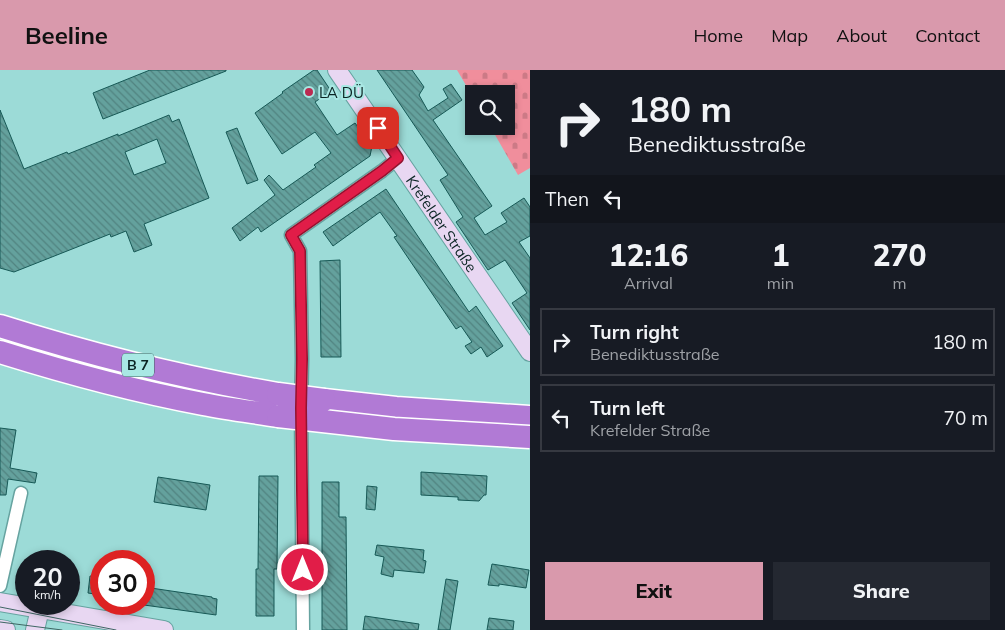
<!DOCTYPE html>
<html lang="en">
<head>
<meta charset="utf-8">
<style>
  :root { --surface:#171b24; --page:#242831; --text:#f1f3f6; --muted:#9ea1a6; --line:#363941; --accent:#d999ac }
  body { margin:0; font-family:Mulish,sans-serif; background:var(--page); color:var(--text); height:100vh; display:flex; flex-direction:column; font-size:19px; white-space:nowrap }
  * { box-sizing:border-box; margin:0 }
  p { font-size:16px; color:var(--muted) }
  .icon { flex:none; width:28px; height:28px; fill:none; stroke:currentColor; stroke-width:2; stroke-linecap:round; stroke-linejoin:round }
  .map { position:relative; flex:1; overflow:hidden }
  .panel { display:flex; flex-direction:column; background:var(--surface); width:475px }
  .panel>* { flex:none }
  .top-card { background:#171b24; color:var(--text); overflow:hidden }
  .fabs { position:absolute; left:465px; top:15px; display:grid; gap:10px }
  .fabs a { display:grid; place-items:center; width:50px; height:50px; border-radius:0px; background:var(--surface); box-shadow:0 2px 8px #0003; font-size:25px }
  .speed { position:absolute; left:15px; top:480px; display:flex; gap:10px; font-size:25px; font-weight:700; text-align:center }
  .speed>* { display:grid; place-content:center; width:65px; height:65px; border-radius:50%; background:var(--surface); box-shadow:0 2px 8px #0003; line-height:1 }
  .speed small { font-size:12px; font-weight:400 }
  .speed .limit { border:8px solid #d22; background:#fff; color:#111 }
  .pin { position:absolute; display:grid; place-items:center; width:42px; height:42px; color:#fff; margin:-21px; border-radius:10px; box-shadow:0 2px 8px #0006 }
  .me { position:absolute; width:55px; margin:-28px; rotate:0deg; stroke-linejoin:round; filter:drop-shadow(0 0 4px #0008) }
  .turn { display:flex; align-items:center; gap:18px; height:105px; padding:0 15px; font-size:22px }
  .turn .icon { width:65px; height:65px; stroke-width:2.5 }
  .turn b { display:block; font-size:35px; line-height:42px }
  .then { display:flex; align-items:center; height:48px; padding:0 15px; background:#0003; gap:10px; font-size:19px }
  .eta { display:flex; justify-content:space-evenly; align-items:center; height:85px; text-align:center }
  .eta b { font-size:30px; font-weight:800; line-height:35px }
  .button { display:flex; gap:10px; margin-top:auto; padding:10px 15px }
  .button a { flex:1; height:58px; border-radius:0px; background:var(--accent); color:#111; font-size:20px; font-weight:800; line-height:58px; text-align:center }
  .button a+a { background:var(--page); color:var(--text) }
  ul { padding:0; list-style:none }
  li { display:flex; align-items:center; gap:15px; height:68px; margin:0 10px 8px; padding:0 5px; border:2px solid var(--line); border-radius:0px }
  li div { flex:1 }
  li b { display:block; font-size:19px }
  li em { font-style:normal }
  header { display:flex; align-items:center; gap:30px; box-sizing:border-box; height:70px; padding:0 25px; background:var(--accent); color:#111 }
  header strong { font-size:24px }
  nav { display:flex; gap:28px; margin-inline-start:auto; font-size:18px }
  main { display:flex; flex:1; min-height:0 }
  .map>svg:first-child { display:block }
  .cemetery { fill:url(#cemetery-stones) }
  .building { fill:url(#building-back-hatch); stroke:#175956; fill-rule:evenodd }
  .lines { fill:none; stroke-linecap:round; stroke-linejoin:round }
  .street-casing { stroke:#66a3a0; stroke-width:15 }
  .secondary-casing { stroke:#66a3a0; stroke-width:20 }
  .highway-casing { stroke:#fff; stroke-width:25 }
  .street { stroke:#fff; stroke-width:12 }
  .secondary { stroke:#e8d7f2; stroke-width:18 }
  .highway { stroke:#b17ad5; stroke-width:22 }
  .tram { stroke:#3f6664; stroke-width:1 }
  .highway-bridge-casing { stroke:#fff; stroke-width:25; stroke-linecap:butt }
  .highway-bridge { stroke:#b17ad5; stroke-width:22 }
  .route-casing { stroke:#92132f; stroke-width:12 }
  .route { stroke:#e11d48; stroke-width:9 }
  .poi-dot { fill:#bb2b51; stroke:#a9e8e4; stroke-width:2 }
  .labels { text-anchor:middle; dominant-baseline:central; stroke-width:4; stroke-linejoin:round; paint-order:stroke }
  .shield { fill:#a9e8e4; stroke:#3a5f5d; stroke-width:1 }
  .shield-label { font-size:14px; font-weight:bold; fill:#0a2423 }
  .poi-label { font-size:15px; fill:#0a2423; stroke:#a9e8e4; text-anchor:start }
  .street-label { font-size:15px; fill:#0a2423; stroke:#a9e8e4 }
</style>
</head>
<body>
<header>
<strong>Beeline</strong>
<nav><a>Home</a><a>Map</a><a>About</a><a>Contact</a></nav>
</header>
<main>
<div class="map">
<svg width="530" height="560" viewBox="0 0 530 560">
  <defs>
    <pattern id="cemetery-stones" width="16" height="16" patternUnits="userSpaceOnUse" patternTransform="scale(1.25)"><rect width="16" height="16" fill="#f08e9c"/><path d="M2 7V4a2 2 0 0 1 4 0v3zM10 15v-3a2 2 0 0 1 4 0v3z" fill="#cc7a86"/></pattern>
    <pattern id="building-back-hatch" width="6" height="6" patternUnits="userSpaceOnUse" patternTransform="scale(1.25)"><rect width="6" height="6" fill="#64a19d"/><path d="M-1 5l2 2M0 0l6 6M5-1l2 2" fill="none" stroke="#518380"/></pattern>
  </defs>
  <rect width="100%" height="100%" fill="#9cdbd7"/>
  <path class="cemetery" d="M457 0H530V98L518 105 490 56H506V24H474V29Z"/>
  <path class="building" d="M150 0H226V1L103 49 93 23Z
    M314 0H317L331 21 315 32 337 65 355 53 372 76 370 86 261 162 258 157 240 171 232 158 275 125 264 110 269 105 283 120 316 97 314 95 331 83 315 62 282 84 255 43 283 23 282 22Z
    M377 0H412L424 17 419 25 428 41 448 28 443 19 451 14 462 30 433 50 492 136 474 148 485 165 507 152 501 143 524 128 530 137V166L519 172 530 188V260L512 233 527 223 505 190 488 200 456 152 463 147 440 110 448 105Z
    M0 40 24 99 67 82 68 84 118 64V66L169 45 172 52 179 49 209 128 144 154 152 175 134 182 126 161 111 167 110 164 14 202 0 198ZM157 69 166 93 134 105 125 82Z
    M237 58 258 110 247 114 226 62Z
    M386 119 469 242 476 236 503 276 487 287 481 277 471 284 465 276 472 272 461 256 456 259 394 167 397 166 380 142 333 176 323 162Z
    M340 190 341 287H321L320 191Z
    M0 358 16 360 10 398 37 403 35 413 8 409 6 425H0Z
    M421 402 487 406 486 425H484L479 431 458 430V427L421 425Z
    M259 406H278L277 499H274V546H256V499H258Z
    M158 407 210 415 206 440 154 432Z
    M322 412H339V447H346L347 560H322Z
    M367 416 377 417 375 440 366 439Z
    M377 475 424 480 423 490 426 491 424 503 394 500 393 507 381 504 384 487 375 485Z
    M492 494 529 500 526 518 499 514V516L488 515Z
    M90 506 101 507V525L88 523Z
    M446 509 458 511 450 560H438Z
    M144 517 212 527V528L217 529 216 545 144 535Z
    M365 546 419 554 418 560H363Z
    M489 548 514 551 513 560H487Z"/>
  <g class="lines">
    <g class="street-casing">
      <path id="street" d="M0 516 21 423
        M303 560 301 338 302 289 300 181 291 165 382 101 398 88"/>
    </g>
    <g class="secondary-casing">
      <g id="secondary">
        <path id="s1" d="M337 0 530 282"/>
        <path d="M0 532 164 560"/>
        <path d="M0 559 6 560"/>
        <path d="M35 560 40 539"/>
      </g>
    </g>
    <g class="highway-casing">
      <path id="highway" d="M0 256C92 285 184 308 278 324
        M0 282C67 303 134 321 203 334 228 339 253 342 278 346
        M324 330 396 338 530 347"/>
    </g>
    <use href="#street" class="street"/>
    <use href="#secondary" class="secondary"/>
    <use href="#highway" class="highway"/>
    <path class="tram" d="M0 537 116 560
      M0 552 62 560"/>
    <g class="highway-bridge-casing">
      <path id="highway-bridge" d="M278 324 324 330
        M278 346 394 359 530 367"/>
    </g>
    <use href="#highway-bridge" class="highway-bridge"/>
  </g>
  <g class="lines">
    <g class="route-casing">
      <path id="route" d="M303 500 301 338 302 289 300 181 291 165 382 101 398 88 378 58"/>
    </g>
    <use href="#route" class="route"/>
  </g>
  <circle class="poi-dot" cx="309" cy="22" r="5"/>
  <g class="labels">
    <rect class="shield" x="122" y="283.5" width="32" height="23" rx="4"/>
    <g class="shield-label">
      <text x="138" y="295">B 7</text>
    </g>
    <g class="poi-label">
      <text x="319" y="22">LA DÜ</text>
    </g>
    <g class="street-label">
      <text stroke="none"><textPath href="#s1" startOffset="186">Krefelder Straße</textPath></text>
    </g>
  </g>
</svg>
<div class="fabs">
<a><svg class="icon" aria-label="search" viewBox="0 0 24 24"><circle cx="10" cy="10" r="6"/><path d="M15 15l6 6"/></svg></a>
</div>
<div class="speed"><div>20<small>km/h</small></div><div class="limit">30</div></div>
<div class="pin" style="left:378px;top:58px;background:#d93025"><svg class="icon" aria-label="arrive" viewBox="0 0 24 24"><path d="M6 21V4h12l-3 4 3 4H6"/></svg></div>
<svg class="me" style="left:303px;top:500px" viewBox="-20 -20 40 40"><circle r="17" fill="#e11d48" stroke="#fff" stroke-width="3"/><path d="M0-11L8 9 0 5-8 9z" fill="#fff"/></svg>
</div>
<section class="panel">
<div class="top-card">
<div class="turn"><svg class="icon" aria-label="right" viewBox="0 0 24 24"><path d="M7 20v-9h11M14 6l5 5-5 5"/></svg><div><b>180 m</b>Benediktusstraße</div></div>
<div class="then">Then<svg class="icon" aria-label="left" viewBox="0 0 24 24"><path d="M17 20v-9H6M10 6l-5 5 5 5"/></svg></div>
</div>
<div class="eta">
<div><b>12:16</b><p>Arrival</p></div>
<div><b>1</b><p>min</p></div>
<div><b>270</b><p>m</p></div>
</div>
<ul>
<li><svg class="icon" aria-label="right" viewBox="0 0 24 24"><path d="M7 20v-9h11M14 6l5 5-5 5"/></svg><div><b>Turn right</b><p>Benediktusstraße</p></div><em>180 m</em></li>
<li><svg class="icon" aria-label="left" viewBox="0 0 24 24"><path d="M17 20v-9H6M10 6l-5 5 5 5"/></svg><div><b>Turn left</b><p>Krefelder Straße</p></div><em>70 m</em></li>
</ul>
<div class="button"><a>Exit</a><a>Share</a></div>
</section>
</main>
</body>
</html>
